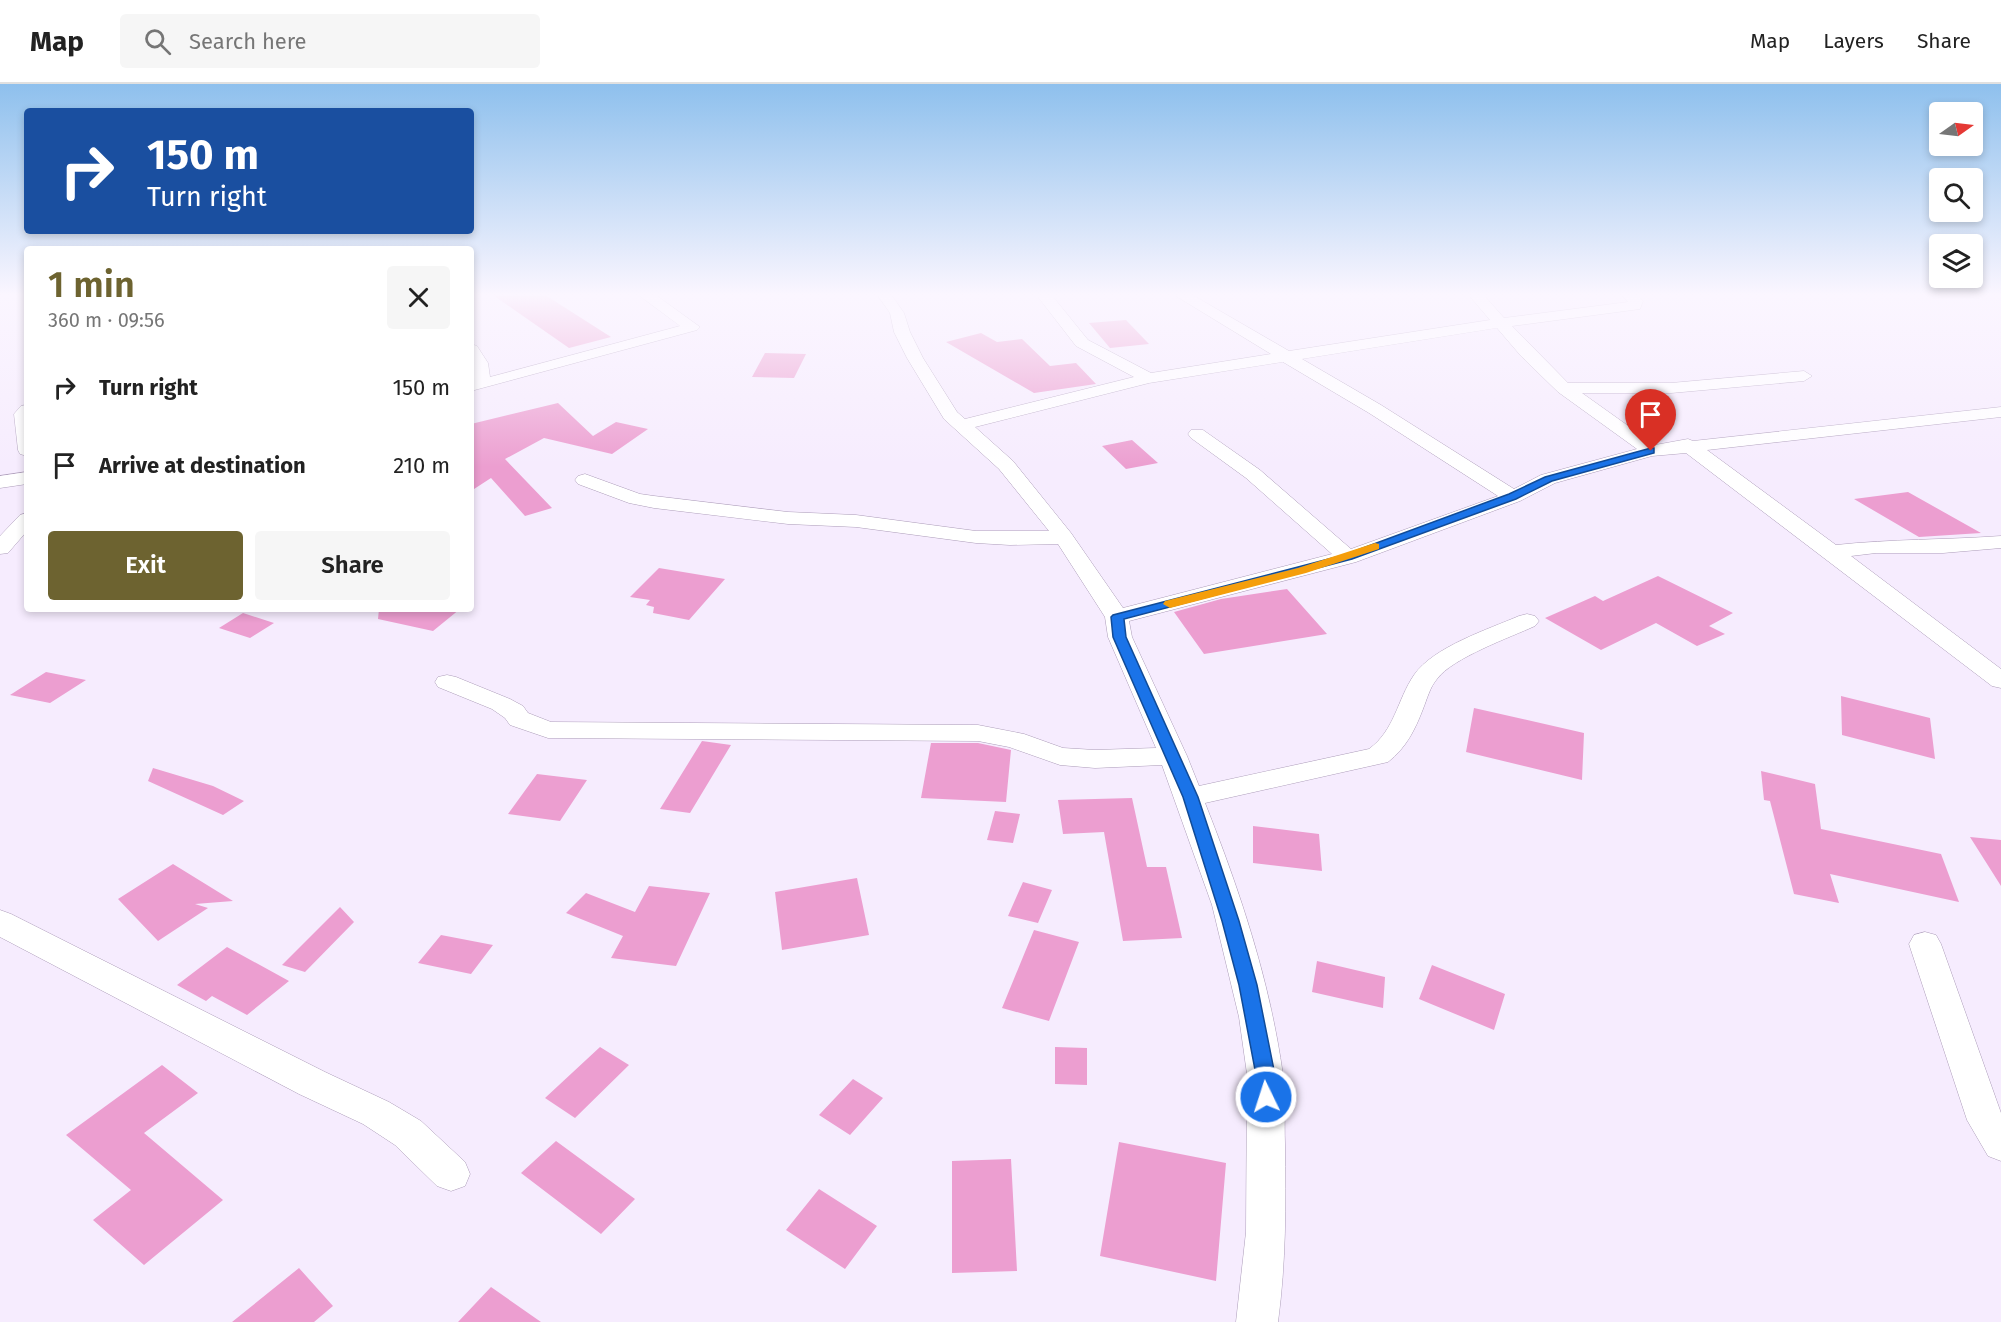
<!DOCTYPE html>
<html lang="en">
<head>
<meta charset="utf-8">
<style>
  :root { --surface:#fff; --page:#f6f6f6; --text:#222; --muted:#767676; --line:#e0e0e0; --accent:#6d6330 }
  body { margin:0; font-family:"Fira Sans",sans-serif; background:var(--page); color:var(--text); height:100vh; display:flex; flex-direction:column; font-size:22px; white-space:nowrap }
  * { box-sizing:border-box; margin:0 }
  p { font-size:20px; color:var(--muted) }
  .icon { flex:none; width:33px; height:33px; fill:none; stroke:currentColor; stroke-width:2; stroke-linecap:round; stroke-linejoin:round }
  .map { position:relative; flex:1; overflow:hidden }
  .details { position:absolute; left:24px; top:162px; width:450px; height:366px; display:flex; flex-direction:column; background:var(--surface); border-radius:6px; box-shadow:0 3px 9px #0003 }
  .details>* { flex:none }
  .guide { position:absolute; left:24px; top:24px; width:450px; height:126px; border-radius:6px; box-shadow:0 3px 9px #0003; background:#1a4fa0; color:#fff; overflow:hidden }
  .needle { width:39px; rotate:76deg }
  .fabs { position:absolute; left:1929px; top:18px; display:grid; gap:12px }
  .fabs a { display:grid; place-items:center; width:54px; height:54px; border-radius:6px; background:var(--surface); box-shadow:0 3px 9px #0003; font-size:30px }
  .pin { position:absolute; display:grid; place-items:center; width:51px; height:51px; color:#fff; margin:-62px -26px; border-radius:50% 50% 50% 0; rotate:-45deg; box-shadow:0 0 6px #0007 }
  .pin .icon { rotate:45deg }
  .me { position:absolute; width:66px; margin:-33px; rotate:356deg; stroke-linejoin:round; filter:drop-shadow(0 0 4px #0008) }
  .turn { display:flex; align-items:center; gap:21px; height:126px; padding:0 24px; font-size:27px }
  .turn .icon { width:78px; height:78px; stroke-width:2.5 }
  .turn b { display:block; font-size:42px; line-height:51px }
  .round { display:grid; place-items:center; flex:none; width:63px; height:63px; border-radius:6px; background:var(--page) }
  .overview { display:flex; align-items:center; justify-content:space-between; height:102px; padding:0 24px }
  h1 { font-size:36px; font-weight:600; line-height:45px; color:var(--accent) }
  .primary-button { display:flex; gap:12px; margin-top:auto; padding:12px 24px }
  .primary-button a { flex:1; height:69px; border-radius:6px; background:var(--accent); color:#fff; font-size:24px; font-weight:600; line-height:69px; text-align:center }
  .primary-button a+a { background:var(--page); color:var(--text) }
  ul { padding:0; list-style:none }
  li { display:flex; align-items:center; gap:18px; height:78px; padding:0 24px }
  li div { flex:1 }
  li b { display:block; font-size:22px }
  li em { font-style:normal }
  header { display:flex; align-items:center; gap:36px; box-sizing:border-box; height:84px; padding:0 30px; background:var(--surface); border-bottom:2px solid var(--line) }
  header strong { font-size:28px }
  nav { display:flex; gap:33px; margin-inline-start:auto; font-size:21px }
  .search { width:420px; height:54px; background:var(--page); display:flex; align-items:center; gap:15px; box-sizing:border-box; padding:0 21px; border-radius:6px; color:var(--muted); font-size:22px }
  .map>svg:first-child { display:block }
  .building { fill:#ec9ed0 }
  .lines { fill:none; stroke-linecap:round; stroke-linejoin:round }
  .minor-casing { stroke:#ac9cb9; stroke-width:1 }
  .minor { fill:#fff; fill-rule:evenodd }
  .route { fill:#1a73e8; stroke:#114b97; stroke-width:1.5 }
  .slow { fill:#f59e0b }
</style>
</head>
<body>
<header>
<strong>Map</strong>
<div class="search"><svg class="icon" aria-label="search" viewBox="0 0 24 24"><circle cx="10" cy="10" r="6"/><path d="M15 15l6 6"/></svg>Search here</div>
<nav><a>Map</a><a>Layers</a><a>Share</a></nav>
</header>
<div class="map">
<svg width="2001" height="1238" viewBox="0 0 2001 1238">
  <rect width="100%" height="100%" fill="#f6ecfe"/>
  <path class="building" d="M490 209H542L611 253 569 264Z
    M1126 236 1149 260 1110 264 1089 239Z
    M981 249 997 258 1022 255 1050 282 1076 279 1096 300 1034 309 946 258Z
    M765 269 806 270 794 294 752 293Z
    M558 319 593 352 616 338 648 345 612 370 544 354 505 375 552 424 525 432 491 394 471 407V340Z
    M1132 356 1158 379 1126 385 1102 362Z
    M1908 408 1981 449 1919 453 1854 415Z
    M659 484 725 495 689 536 653 529 654 523 646 521 650 516 630 513Z
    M1658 492 1733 529 1709 542 1725 550 1697 562 1656 539 1601 566 1545 534 1595 512 1603 517Z
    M1287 505 1327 550 1204 570 1174 528 1221 515Z
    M379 525H460L433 547 378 535Z
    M243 529 274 539 250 554 219 544Z
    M46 588 86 596 50 619 10 611Z
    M1841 612 1930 634 1935 675 1842 651Z
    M1474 624 1584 649 1582 696 1466 668Z
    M702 657 731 661 690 729 660 725Z
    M931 659H978L1011 666 1006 718 921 714Z
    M153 684 213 702 244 717 223 731 148 697Z
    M1761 687 1815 700 1821 745 1941 770 1959 818 1830 790 1839 819 1794 810 1770 717 1764 716Z
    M537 690 587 696 560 737 508 730Z
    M1132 714 1147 783H1166L1182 854 1123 857 1104 748 1063 750 1058 716Z
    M995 727 1020 730 1013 759 987 756Z
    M1253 742 1319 750 1322 787 1253 779Z
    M1970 753 2001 756V802Z
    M173 780 233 817 195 820 208 824 158 857 118 815Z
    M857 794 869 851 782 866 775 808Z
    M1023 798 1052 806 1038 839 1008 832Z
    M649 802 710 809 676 882 611 874 623 852 566 829 586 809 635 828Z
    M340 823 354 838 305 888 282 881Z
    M1034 846 1079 858 1049 937 1002 924Z
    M441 851 493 861 471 890 418 879Z
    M227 863 289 897 247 931 212 912 206 917 177 901Z
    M1317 877 1385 893 1383 924 1312 908Z
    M1432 881 1505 910 1494 946 1419 915Z
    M600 963 629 981 575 1034 545 1014Z
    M1055 963 1087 964V1001L1055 1000Z
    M162 981 198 1009 144 1049 223 1116 144 1181 93 1136 131 1106 66 1051Z
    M853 995 883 1014 850 1051 819 1031Z
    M556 1057 635 1115 601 1150 521 1089Z
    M1119 1058 1226 1079 1216 1197 1100 1172Z
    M1011 1075 1017 1187 952 1189V1077Z
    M819 1105 877 1142 845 1185 786 1146Z
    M299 1184 333 1222 314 1238H232Z
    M491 1203 541 1238H458Z"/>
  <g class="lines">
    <g class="minor-casing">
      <path id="minor" d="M636 209H653L700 243 697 246 471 307V297H473L471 260 477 262 488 279 490 293 680 242Z
        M876 209H890L904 229 910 248 923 274 957 328 965 335 1134 293 1076 262 1035 209H1050L1088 256 1151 289 1271 270 1171 209H1189L1289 267 1490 236 1467 209H1482L1504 234 1628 218 1620 209H1636L1643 217 1640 225 1512 242 1568 299H1671L1804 287 1812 292 1804 297 1671 309H1582L1655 361 1688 355 1693 357 2001 323V333L1707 366 1836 461C1891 455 1946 456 2001 452V464L1943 469H1876L1851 472 2001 585V604L1992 602 1686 369 1652 372 1555 399 1520 417 1356 478 1129 537 1132 553 1187 672 1199 702 1369 665C1395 646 1397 616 1414 591 1433 563 1489 545 1519 532L1527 530 1535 532 1539 537 1535 542C1511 553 1452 574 1437 595 1430 603 1427 615 1423 625 1415 646 1406 664 1388 678L1205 719C1240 807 1270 897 1283 991 1286 1014 1284 1037 1285 1060 1286 1120 1286 1179 1278 1238H1236L1246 1148 1247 990 1239 933 1212 821 1162 681 1095 684 1060 681 1009 663 978 657 548 654 510 641 505 634 492 625 438 603 435 598 438 593 447 591 456 593 510 615 523 622 528 629 551 638 978 641 1024 650 1063 664 1095 666 1156 664 1108 553 1105 533 1058 460 1010 461 976 459 856 443 788 440 654 424 629 419 578 400 575 396 578 392 585 390 640 410 654 412 788 428 856 431 976 447H1049L999 385 944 335 907 274 894 248 890 229ZM1497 244 1521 272 1558 308 1637 365 1541 391 1514 405 1381 321 1302 275ZM1283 278 1369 329 1498 412 1351 465 1260 386 1203 346H1191L1188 350 1191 354 1246 394 1332 470 1123 524 1071 449 1013 377 975 343 1149 299Z
        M27 321V372L20 370 18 366 14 330 21 322Z
        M27 388V400L0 404V392Z
        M27 429V447L8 469 0 470V452L20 431Z
        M0 826 11 830 325 988 389 1018 421 1037 465 1078 470 1090 465 1102 451 1107 437 1102 395 1061 363 1040 299 1010 0 853Z
        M1925 848 1936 851 1941 860 2001 1029V1077L1988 1072 1967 1036 1909 860 1914 851Z"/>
    </g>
    <use href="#minor" class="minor"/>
  </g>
  <linearGradient id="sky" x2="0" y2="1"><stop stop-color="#8ec0ed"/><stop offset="0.55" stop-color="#fbf6ff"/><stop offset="1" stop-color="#fbf6ff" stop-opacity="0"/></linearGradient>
  <rect width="2001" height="383" fill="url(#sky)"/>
  <path class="route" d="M1651 364H1654V369L1552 397 1516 415 1352 475 1124 535 1126 553 1198 713 1239 837 1257 901 1275 991 1276 1013 1273 1019 1266 1021 1259 1019 1256 1013V991L1239 901 1222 837 1183 713 1113 553 1111 533 1113 531 1344 471 1509 410 1545 393Z"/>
  <path class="slow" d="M1375 459 1379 460V465L1306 489 1170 524 1163 520 1165 517 1298 484Z"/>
</svg>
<div class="fabs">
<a><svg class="needle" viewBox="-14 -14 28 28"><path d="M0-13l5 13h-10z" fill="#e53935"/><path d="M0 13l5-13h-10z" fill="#767676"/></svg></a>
<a><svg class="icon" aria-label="search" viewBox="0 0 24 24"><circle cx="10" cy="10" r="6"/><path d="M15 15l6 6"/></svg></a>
<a><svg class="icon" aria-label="layers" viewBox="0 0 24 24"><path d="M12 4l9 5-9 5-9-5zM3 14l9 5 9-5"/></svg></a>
</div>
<div class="pin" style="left:1651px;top:367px;background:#d93025"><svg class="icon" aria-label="arrive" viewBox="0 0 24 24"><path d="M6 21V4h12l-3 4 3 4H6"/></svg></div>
<svg class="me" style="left:1266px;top:1013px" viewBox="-20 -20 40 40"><circle r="17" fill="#1a73e8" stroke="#fff" stroke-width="3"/><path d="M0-11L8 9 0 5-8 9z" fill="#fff"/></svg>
<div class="guide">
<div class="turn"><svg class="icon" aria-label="right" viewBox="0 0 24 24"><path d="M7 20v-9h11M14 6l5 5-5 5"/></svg><div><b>150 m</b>Turn right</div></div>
</div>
<section class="details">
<div class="overview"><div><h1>1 min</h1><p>360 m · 09:56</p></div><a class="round"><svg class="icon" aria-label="close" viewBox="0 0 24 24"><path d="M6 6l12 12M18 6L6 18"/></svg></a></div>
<ul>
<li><svg class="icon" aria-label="right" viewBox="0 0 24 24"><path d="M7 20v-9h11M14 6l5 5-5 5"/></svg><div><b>Turn right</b></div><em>150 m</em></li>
<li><svg class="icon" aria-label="arrive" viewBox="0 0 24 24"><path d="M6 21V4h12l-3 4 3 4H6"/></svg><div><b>Arrive at destination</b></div><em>210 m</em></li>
</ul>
<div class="primary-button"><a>Exit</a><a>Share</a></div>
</section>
</div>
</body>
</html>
